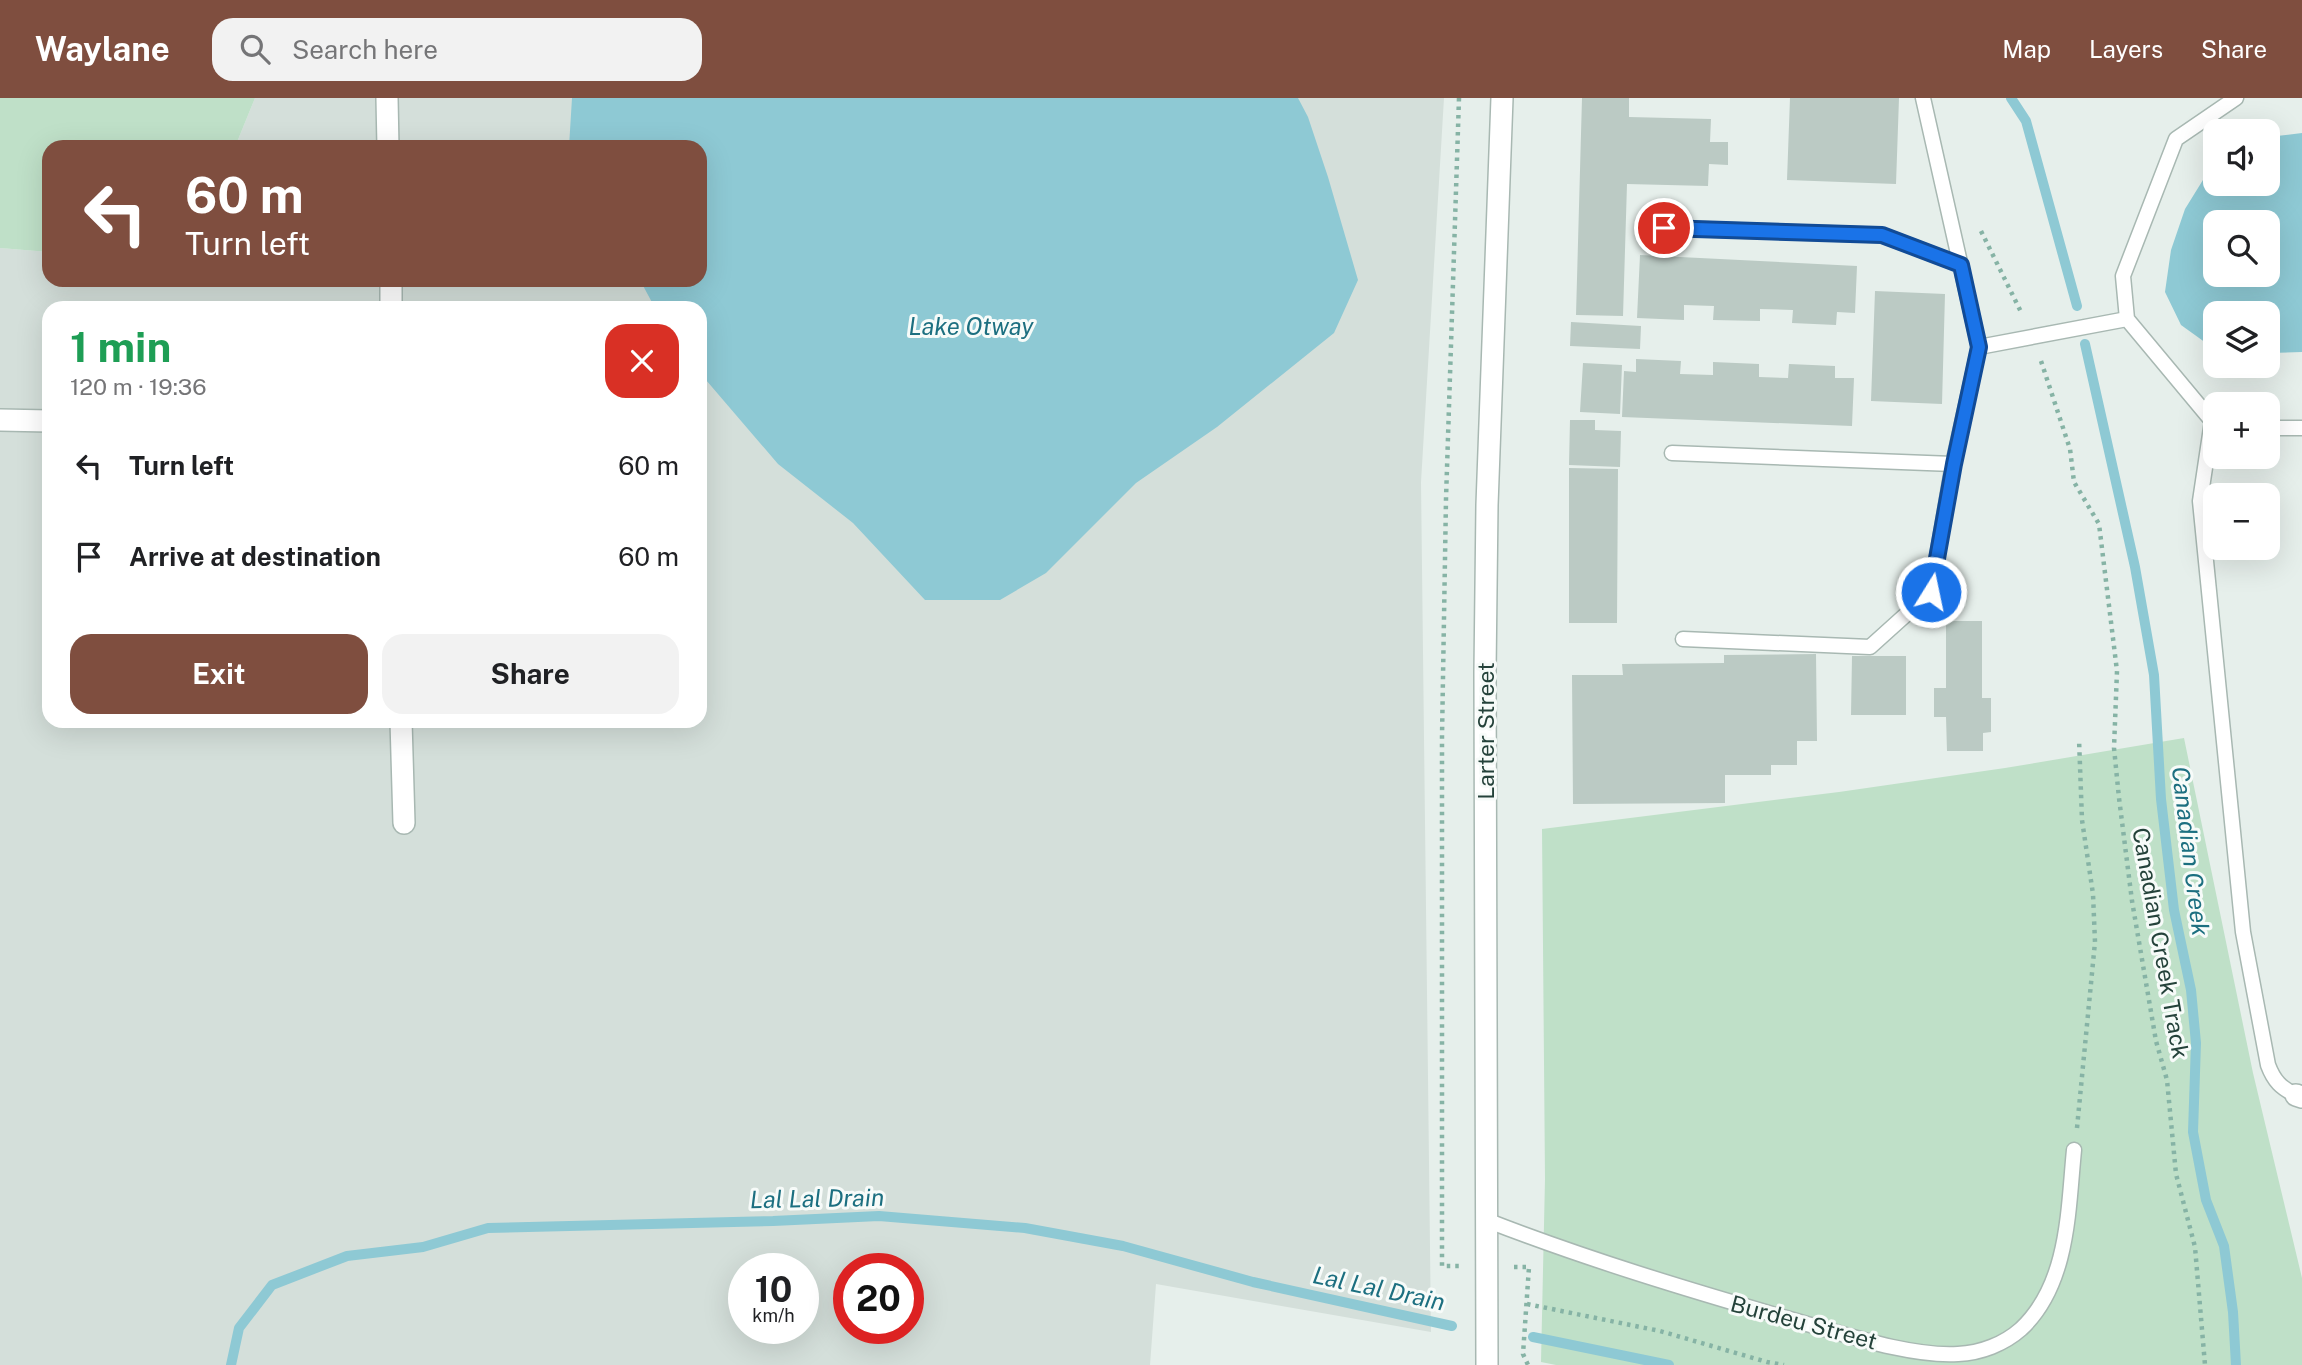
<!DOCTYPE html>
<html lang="en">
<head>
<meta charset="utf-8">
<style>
  :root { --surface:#fff; --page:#f2f2f2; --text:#202124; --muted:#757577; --accent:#7f4e3f }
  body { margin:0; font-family:"Public Sans",sans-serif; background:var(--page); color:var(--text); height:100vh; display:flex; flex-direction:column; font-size:26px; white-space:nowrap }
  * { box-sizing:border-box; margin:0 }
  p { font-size:23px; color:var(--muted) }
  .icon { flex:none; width:38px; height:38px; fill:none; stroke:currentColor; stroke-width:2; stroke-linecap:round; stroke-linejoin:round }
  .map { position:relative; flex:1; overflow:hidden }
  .side { position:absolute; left:42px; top:203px; width:665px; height:427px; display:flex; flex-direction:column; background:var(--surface); border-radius:21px; box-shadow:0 7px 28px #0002 }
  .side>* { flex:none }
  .hud { position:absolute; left:42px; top:42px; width:665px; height:147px; border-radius:21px; box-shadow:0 7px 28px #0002; background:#7f4e3f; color:#fff; overflow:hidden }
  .controls { position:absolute; left:2203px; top:21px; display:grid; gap:14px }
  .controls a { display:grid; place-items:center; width:77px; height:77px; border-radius:14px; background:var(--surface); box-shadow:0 7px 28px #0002; font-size:35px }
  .speed { position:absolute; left:728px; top:1155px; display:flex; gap:14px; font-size:35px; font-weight:700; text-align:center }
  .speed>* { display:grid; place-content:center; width:91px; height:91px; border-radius:50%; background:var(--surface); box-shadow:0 7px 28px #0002; line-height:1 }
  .speed small { font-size:18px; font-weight:400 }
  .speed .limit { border:10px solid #d22; background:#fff; color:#111 }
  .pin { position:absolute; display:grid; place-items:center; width:60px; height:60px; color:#fff; margin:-30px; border:4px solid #fff; border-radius:50%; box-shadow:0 2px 7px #0007 }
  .me { position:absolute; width:77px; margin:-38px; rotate:10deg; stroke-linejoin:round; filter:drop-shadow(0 0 5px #0008) }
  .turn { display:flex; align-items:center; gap:24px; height:147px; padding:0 28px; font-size:32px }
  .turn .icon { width:91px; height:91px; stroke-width:2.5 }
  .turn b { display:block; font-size:49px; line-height:60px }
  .round { display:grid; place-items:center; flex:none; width:74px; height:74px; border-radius:21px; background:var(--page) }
  .headline { display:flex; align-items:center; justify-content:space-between; height:119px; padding:0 28px }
  h1 { font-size:42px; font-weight:700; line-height:52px; color:#1e9e55 }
  .action { display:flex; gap:14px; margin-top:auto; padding:14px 28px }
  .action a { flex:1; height:80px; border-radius:21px; background:var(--accent); color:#fff; font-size:28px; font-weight:700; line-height:80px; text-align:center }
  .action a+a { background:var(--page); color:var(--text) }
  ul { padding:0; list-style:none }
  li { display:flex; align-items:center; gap:21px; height:91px; padding:0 28px }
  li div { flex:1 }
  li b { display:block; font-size:26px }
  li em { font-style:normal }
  header { display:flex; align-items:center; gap:42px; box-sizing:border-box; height:98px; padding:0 35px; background:var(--accent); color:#fff }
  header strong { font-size:33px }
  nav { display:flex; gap:38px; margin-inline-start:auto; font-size:24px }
  .search { width:490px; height:63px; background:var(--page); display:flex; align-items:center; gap:18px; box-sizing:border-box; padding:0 24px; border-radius:21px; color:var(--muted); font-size:26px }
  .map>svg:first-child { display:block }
  .built { fill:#d4dfda; fill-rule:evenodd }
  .green { fill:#bfe0c8 }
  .water { fill:#8ec9d4; fill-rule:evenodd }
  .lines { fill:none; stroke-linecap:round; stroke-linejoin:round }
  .stream { stroke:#8ec9d4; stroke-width:10 }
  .building { fill:#bbcac4 }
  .lane-casing { stroke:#a8b8b2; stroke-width:17 }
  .street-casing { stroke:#a8b8b2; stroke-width:24 }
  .path { stroke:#86b3a5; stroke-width:4.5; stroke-dasharray:3.5 5; stroke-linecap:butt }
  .lane { stroke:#fff; stroke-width:14 }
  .street { stroke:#fff; stroke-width:21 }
  .route-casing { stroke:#114b97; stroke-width:18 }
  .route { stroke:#1a73e8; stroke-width:12 }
  .labels { text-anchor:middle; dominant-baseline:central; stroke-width:6; stroke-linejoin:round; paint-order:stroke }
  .street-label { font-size:23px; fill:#24423a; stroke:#f7fbf9 }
  .water-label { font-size:24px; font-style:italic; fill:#1c6f80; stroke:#f7fbf9 }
</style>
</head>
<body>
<header>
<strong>Waylane</strong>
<div class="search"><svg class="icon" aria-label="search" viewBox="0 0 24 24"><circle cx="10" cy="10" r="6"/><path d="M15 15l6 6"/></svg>Search here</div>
<nav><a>Map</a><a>Layers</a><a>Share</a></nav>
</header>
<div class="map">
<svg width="2302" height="1267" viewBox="0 0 2302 1267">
  <rect width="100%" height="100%" fill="#e6efeb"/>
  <path class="built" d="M255 0H1444L1421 384 1431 1234 1156 1186 1150 1267H0V150L49 154V182H700V49H235ZM49 210H700V623H49ZM744 1171H803V1230H744ZM849 1171H908V1230H849Z"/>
  <path class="green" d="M0 0H255L235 49H49V154L0 150Z
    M2184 640 2253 975 2302 1180V1267H1556L1541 1264 1545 1081 1542 731 1839 694 2005 670Z"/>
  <path class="water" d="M572 0H1298L1308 19 1328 79 1358 182 1334 235 1217 329 1136 385 1046 475 1000 502H925L853 425 778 366 700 275V210H655L640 182H700V49H569Z
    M2302 35V254L2268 255V215H2216L2215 250H2213L2181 227 2165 194 2171 152 2185 111 2211 69 2215 66 2216 86H2268V39ZM2216 124H2268V177H2216Z"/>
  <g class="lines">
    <path class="stream" d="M2011 0 2026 23 2077 208
      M2085 246 2135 469 2154 577 2161 701 2174 812 2191 892 2196 945 2193 1034 2206 1102 2224 1148 2233 1214 2236 1267
      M1533 1239 1669 1267
      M231 1267 239 1230 272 1187 347 1158 423 1149 488 1130 773 1123 879 1118 1025 1130 1123 1148 1253 1184 1452 1228"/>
  </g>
  <path class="building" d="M1582 0H1629V19L1711 21 1710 44H1728V67L1709 66 1708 88 1627 86 1623 218 1576 217Z
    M1790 0H1899L1896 86 1787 82Z
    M1640 157 1857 168 1855 215 1837 214 1836 227 1792 225 1793 212 1760 211V223L1713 222 1714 208 1684 207V222L1637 220Z
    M1875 193 1945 196 1942 306 1871 303Z
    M1571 224 1641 228 1640 251 1570 248Z
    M1636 261 1681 263 1680 276 1713 277V264L1759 266V279L1788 280 1789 266 1835 268V280H1854L1852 328 1622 319 1624 273 1636 274Z
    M1583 265 1622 267 1620 316 1580 314Z
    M1570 322H1595V332L1621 333 1620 369 1569 367Z
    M1569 370 1618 371 1617 525H1569Z
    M1946 523H1982V600H1991V634L1983 635V653H1947L1946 619H1934V590H1946Z
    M1816 556 1817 643H1797V667H1771V677H1725V705L1573 706 1572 577H1623L1622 566 1724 565V557Z
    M1852 558H1906V617H1851Z"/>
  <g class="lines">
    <g class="lane-casing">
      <path id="lane" d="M1923 0 1979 249 2127 221
        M1664 130 1882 137 1961 167
        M2212 323 2200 403 2243 834 2268 967C2274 983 2281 990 2296 997
        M2216 323H2212L2127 221 2123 178 2176 41 2236 0
        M2268 330H2302
        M1672 355 1953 366
        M1683 541 1870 549 1931 494 1953 366 1979 249
        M1486 1122C1586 1161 1689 1192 1793 1222 1841 1235 1909 1259 1958 1256 1981 1255 2004 1246 2021 1231 2069 1186 2068 1112 2074 1052"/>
    </g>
    <g class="street-casing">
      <path id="street" d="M387 0 388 49
        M391 182V210
        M0 322 49 323
        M401 623 404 725
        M2296 997 2302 999
        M1487 1267 1485 574 1487 407 1502 0"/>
    </g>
    <path class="path" d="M1459 0 1446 401 1442 639V1168H1459
      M1981 133 2022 216
      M2041 263 2070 351 2074 384 2099 426 2117 573 2114 650 2119 700 2132 803 2156 943 2167 982 2176 1076 2195 1149 2205 1267
      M2077 1030 2095 844 2093 796 2082 722 2079 641
      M1514 1169H1529L1523 1256 1528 1267
      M1527 1206 1660 1233 1767 1264 1784 1267"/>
    <use href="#lane" class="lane"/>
    <use href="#street" class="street"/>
  </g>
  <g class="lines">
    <g class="route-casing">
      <path id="route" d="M1664 130 1882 137 1961 167 1979 249 1954 366 1931 494"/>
    </g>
    <use href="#route" class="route"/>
  </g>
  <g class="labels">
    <g class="street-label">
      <text transform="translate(1485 633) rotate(-90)">Larter Street</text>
      <text transform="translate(2161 845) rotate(80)">Canadian Creek Track</text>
      <text transform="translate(1804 1224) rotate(15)">Burdeu Street</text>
    </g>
    <g class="water-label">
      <text x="971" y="228">Lake Otway</text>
      <text transform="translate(2191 753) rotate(83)">Canadian Creek</text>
      <text transform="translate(817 1100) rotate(-1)">Lal Lal Drain</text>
      <text transform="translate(1379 1190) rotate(12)">Lal Lal Drain</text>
    </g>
  </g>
</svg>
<div class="controls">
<a><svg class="icon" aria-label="sound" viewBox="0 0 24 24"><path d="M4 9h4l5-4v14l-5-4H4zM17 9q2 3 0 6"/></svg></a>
<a><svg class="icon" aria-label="search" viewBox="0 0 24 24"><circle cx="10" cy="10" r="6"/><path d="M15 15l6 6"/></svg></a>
<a><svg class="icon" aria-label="layers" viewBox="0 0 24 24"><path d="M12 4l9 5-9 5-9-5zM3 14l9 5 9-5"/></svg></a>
<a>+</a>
<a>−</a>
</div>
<div class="speed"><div>10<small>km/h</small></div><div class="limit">20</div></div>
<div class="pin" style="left:1664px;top:130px;background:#d93025"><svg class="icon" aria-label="arrive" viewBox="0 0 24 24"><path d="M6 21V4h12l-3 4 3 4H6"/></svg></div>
<svg class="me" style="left:1931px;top:494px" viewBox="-20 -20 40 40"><circle r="17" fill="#1a73e8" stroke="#fff" stroke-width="3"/><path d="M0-11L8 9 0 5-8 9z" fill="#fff"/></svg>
<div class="hud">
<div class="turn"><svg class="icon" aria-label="left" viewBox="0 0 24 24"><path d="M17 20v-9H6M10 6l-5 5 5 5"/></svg><div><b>60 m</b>Turn left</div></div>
</div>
<section class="side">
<div class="headline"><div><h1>1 min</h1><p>120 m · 19:36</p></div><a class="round" style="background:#d93025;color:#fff"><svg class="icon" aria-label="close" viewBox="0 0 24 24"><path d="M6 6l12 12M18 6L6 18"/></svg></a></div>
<ul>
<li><svg class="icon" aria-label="left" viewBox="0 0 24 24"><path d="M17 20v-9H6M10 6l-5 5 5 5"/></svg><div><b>Turn left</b></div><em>60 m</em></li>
<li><svg class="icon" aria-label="arrive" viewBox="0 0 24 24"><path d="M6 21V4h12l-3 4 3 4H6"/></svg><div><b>Arrive at destination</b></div><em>60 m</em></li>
</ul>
<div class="action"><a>Exit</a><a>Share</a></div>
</section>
</div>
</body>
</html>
